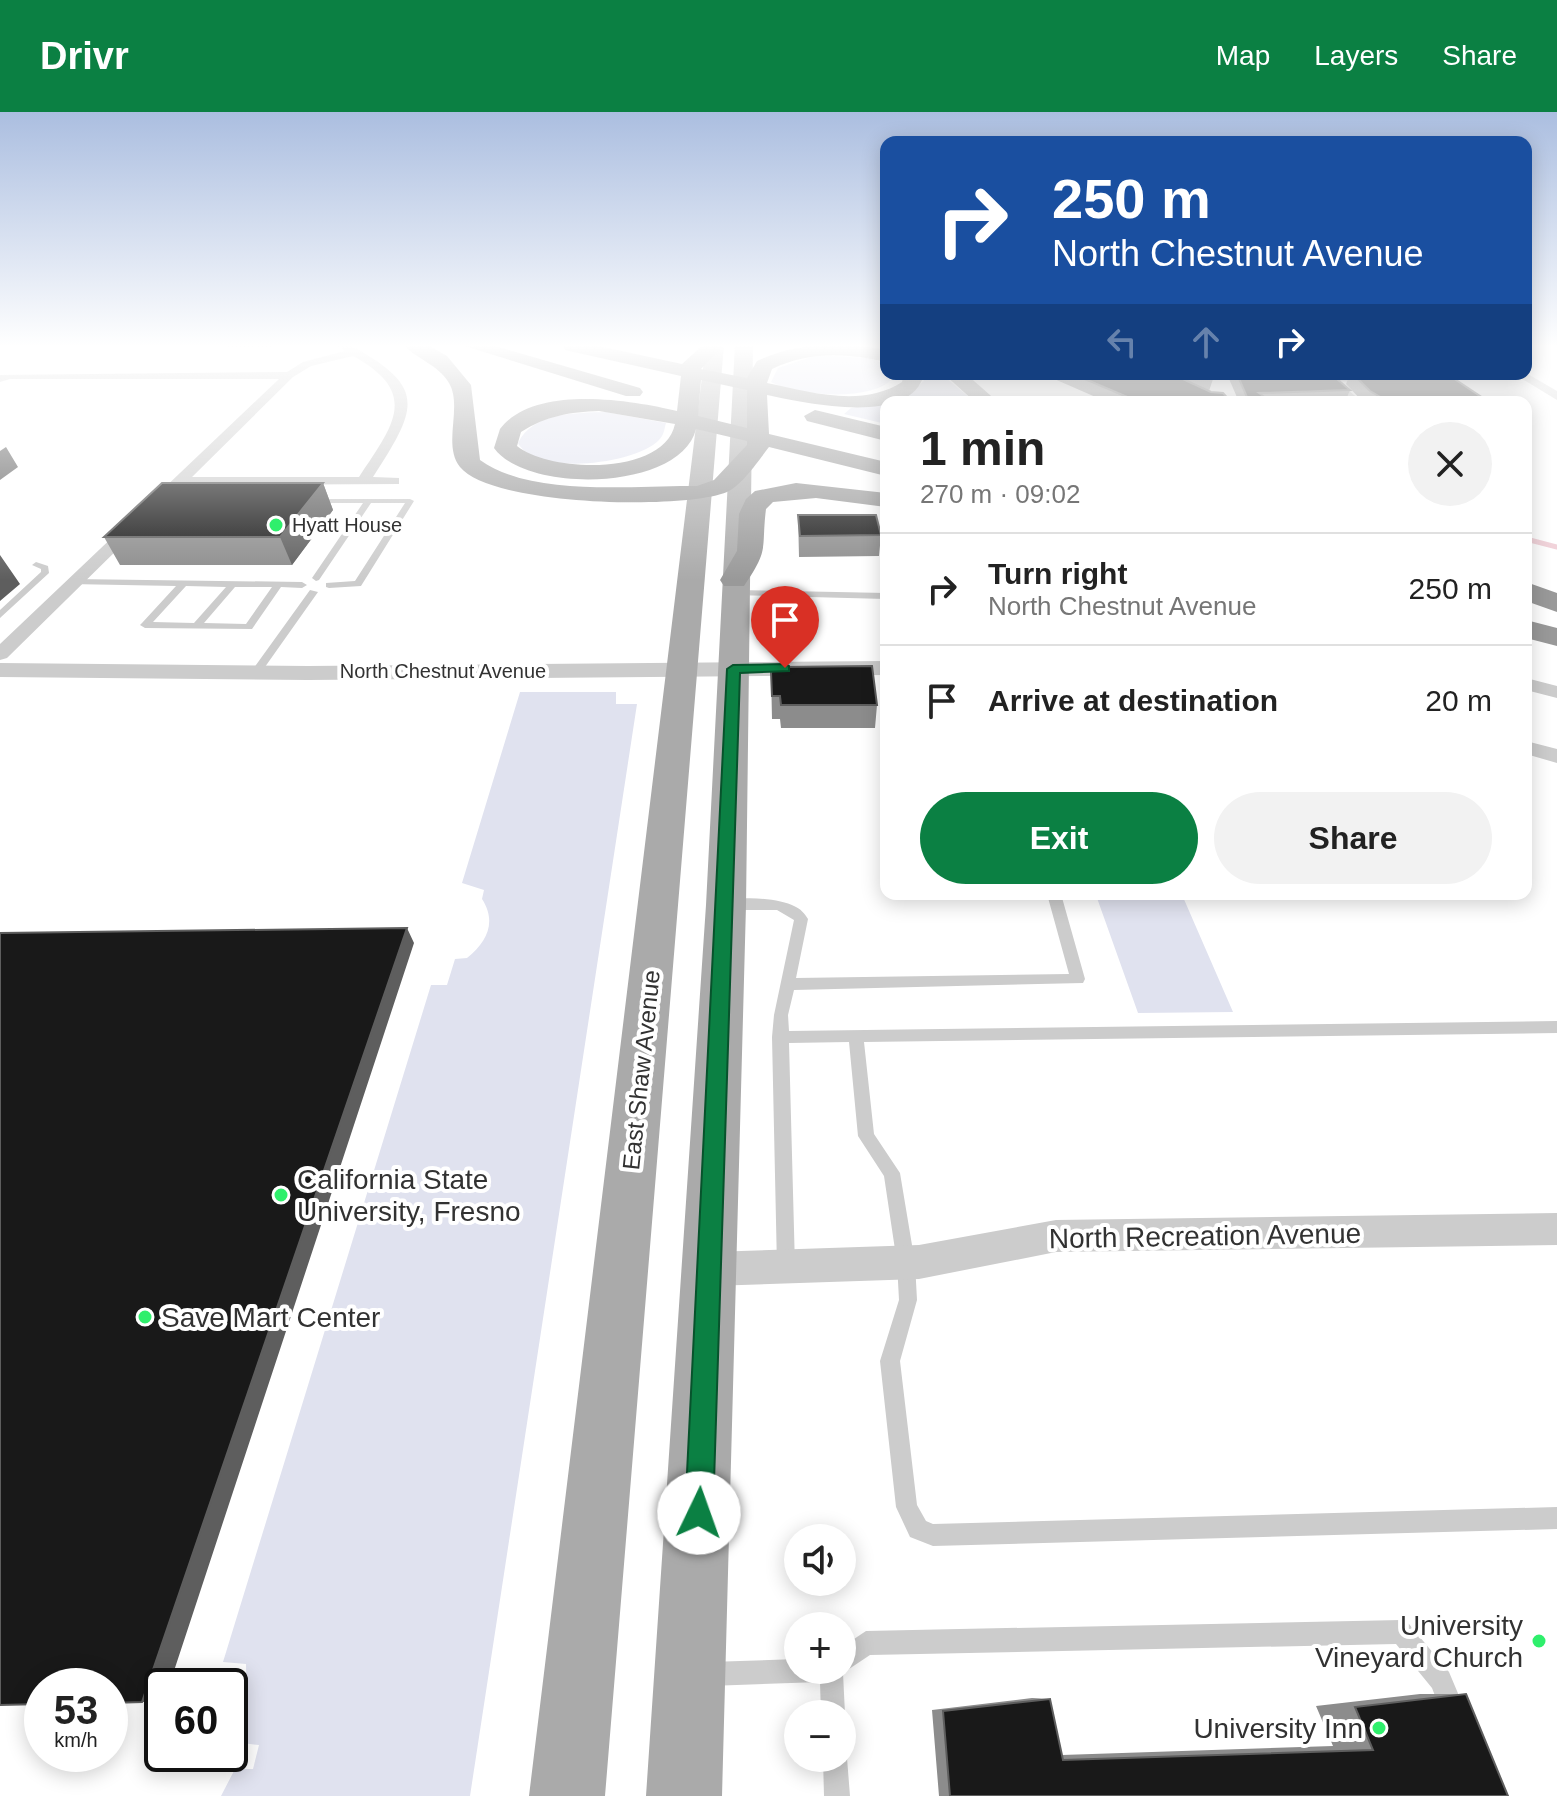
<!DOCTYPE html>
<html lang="en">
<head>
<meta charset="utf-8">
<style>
  :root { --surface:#fff; --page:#f2f2f2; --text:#222; --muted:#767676; --line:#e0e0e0; --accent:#0b8043 }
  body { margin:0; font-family:Helvetica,sans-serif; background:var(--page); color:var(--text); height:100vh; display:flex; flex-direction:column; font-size:30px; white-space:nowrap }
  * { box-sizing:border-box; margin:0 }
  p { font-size:26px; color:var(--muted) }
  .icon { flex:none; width:44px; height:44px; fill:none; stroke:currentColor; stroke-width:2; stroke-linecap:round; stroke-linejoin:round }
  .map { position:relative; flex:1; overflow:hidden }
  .details { position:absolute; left:880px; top:284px; width:652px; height:504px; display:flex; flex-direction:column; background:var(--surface); border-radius:16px; box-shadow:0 4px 20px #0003 }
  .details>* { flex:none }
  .top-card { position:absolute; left:880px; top:24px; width:652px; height:244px; border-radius:16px; box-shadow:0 4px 20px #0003; background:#1a4fa0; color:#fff; overflow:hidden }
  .tools { position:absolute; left:784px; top:1412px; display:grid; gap:16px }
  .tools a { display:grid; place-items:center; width:72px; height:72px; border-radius:50%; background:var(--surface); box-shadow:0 4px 20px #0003; font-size:40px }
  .speed { position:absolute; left:24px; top:1556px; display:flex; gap:16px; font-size:40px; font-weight:700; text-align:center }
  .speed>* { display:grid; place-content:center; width:104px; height:104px; border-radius:50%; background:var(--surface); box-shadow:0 4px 20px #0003; line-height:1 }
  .speed small { font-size:20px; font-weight:400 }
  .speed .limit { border:4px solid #111; border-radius:12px; background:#fff; color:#111 }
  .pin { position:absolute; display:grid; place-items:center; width:68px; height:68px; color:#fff; margin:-82px -34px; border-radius:50% 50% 50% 0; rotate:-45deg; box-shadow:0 0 8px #0007 }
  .pin .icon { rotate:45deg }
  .me { position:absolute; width:88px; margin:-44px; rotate:3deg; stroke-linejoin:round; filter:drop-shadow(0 0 6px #0008) }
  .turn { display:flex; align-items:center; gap:28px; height:168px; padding:0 40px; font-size:36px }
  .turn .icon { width:104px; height:104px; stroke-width:2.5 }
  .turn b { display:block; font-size:56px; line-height:68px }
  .lanes { display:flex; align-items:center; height:76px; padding:0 40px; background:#0003; justify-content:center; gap:40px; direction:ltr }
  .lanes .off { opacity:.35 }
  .round { display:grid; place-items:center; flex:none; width:84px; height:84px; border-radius:42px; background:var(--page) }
  .overview { display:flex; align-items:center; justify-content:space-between; height:136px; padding:0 40px }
  h1 { font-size:48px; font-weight:800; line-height:60px }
  .cta { display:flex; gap:16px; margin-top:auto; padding:16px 40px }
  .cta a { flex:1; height:92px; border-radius:48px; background:var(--accent); color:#fff; font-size:32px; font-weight:800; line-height:92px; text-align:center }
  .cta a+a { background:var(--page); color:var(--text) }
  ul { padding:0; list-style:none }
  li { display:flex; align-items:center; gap:24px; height:112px; padding:0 40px; border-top:2px solid var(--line) }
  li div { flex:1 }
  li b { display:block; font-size:30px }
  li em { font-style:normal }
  header { display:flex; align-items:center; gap:48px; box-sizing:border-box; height:112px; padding:0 40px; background:var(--accent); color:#fff }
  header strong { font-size:38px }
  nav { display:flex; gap:44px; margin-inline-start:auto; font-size:28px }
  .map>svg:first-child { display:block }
  .green { fill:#e0e2ef }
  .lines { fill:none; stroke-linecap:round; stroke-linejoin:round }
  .stream { stroke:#efccd4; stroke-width:5 }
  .service { fill:#ccc; fill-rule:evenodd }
  .minor { fill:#ccc; fill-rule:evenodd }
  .tertiary { fill:#ccc; fill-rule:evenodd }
  .primary { fill:#aaa; fill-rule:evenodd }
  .motorway { fill:#999; fill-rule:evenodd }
  .wall { fill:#8c8c8c }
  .shaded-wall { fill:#5e5e5e }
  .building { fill:#191919; stroke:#5e5e5e; stroke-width:2 }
  .route { fill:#0b8043; stroke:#07532c; stroke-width:2 }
  .poi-dot { fill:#2fef6c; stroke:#fff; stroke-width:3 }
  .labels { text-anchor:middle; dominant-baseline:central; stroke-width:8; stroke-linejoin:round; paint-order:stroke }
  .far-poi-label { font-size:20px; fill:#323232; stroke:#fff; text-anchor:start }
  .far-street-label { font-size:20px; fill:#323232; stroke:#fff }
  .street-label { font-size:24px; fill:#323232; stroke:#fff }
  .near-poi-label { font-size:28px; fill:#323232; stroke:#fff; text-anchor:start }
  .near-street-label { font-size:28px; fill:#323232; stroke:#fff }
</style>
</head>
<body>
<header>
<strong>Drivr</strong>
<nav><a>Map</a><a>Layers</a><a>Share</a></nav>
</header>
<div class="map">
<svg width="1557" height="1684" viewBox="0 0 1557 1684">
  <rect width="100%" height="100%" fill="#fff"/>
  <path class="green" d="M817 243 867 246 886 252V262L895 264C875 291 797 284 771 270L778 256Z
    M922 262H941L975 290H886V312L844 302 851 296 908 283 924 269Z
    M606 300 666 311C664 318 664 323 659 328 636 352 536 365 518 331 533 300 576 301 606 300Z
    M520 580H616V592H637L470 1684H221L235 1657H253L259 1633 242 1631 247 1597 246 1552 223 1550 431 873H447L455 847 467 846C487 830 497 810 482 787L484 778 462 771Z
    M1183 785 1233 900 1138 901 1097 786Z"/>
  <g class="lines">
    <path class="stream" d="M1526 427 1557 435"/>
    <path class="service" d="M1331 266H1367L1370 268 1367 270 1329 269Z
      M309 387H410L414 389 361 474 329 476 326 475V471L355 469 405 391H371L319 468 316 469 312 466 363 391H309Z
      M36 450 48 454 49 461 0 506V498L41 460V457L32 453Z
      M73 467 302 470 307 473 302 476 281 475 252 517 145 516 140 513 142 511 176 474 70 472 68 470ZM186 474 226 475 194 511 153 510ZM235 475H272L246 512 204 511Z
      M310 478 318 480 260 562H252L251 560Z
      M734 478 886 481V487L731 483 729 481Z
      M1047 782H1061L1085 867 1083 871 794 878 788 903 789 919 1557 909V921L864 930 874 1022 900 1061 915 1151 917 1188 900 1249 917 1393 926 1409 933 1412 1557 1395V1417L933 1434 910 1425 896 1395 880 1249 899 1188 897 1151 884 1064 858 1024 849 930 789 931 795 1155 792 1161 786 1164 780 1161 777 1155 772 925 774 903 794 808 777 798H727L720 793C732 782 779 786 794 794 801 797 804 801 808 807L796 866 1069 862Z
      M1401 1508 1409 1512 1449 1560 1465 1598 1462 1607 1453 1610 1444 1607 1432 1576 1396 1532 870 1543 843 1561 845 1602 842 1609V1602H821L820 1570 709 1574 701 1570 697 1562 701 1554 709 1550 798 1547V1558H842V1535L866 1519Z
      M842 1637 847 1646 850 1684H824L823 1646H842Z"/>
    <path class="minor" d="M87 232H275L270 235Z
      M348 232C428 275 418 295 373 365L399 366V372L183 373 7 546 0 548V532L279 267H10L0 270V263L287 260 303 250 345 239 336 233ZM353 244C421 281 393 314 359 365H192L293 265 311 254Z
      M1526 261 1557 279V288L1514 262Z
      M1317 262H1330L1362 290H1349Z
      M1526 566 1557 574V586L1526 578Z
      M1526 629 1557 637V651L1526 642Z
      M1557 1101V1133L1056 1140 919 1167 711 1174 699 1169 694 1157 699 1145 711 1140 919 1133 1056 1108Z"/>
    <path class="tertiary" d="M886 549V563L308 568 0 565V551L308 554Z"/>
    <path class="primary" d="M706 232H724L605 1684H529Z
      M735 232H753L746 793 722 1684H646L706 793Z"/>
    <path class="motorway" d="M403 232H426L447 244 471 273 480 348C533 386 633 373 697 374L714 368 747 333V329L696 317C681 379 527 382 494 336L500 317C534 272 631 288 677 299L681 264 565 238 563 232H589L682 252 704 232H725L701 257 747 266 757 249C798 230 842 229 886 238V250C847 241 809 239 772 257L767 271C810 280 862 296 902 270L904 262H924C911 315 806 291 767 283L769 322 886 350V364L769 335C759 348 742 373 727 380 684 398 491 394 460 355 442 332 463 295 449 271 438 252 417 248 403 232ZM701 268 747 278V316L698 304ZM599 299 675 312C664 364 551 361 517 334L521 320C546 304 570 300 599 299Z
      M458 232H488L640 276 643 280 640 284H626Z
      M944 262H966L998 290H975Z
      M815 298 886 315V329L807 309 804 304Z
      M796 371 886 381V395L816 386 773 390 766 397C761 438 770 436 744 474H724L720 468 737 439 739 402 746 387 755 379Z
      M1526 470 1557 481V500L1526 489Z
      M1526 508 1557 516V534L1526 526Z"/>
  </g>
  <path class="wall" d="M1043 262H1172L1231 290H1107Z
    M1172 262H1208L1213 267 1209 279Z
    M1227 262H1447L1489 290H1363L1346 272 1350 263 1331 262 1350 278 1345 290H1239Z
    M323 371 333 398 292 453H120L104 425Z
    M798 403 881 423 879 444 799 445Z
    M771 560 877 593 875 616H781L780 607H772Z
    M1420 1582H1466L1508 1684H939L932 1598 1032 1586 1050 1587 1062 1643 1333 1634 1316 1594Z"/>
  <path class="shaded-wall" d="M6 335 18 355 0 368V339Z
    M323 371 333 398 292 453 280 425Z
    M0 443 20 472 0 489Z
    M407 816 414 831 169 1574H162V1590H142Z"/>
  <path class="building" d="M1073 262H1172L1211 280 1223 281 1231 290H1139Z
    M1237 262H1331L1350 278 1259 281 1271 290H1249Z
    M1353 262H1447L1489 290H1389L1370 279Z
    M162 371H323L280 425H104Z
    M798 403H876L881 423 800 424Z
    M872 554 877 593H781L780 584H772L771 560 780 555Z
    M407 816 142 1590 110 1591V1574H42V1592L0 1593V821Z
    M1466 1582 1508 1684H950L943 1599 1050 1587 1063 1648 1373 1638 1355 1595Z"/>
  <linearGradient id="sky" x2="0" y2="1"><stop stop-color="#abbee0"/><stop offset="0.5" stop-color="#fff"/><stop offset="1" stop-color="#fff" stop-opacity="0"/></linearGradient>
  <rect width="1557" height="468" fill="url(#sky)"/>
  <path class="route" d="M785 552 789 554V559L740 561 713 1401 709 1410 699 1415 689 1410 685 1401 727 557 733 553Z"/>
  <g class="poi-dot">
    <circle cx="276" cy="413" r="8"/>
    <circle cx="281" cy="1083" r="8"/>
    <circle cx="145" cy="1205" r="8"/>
    <circle cx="1539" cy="1529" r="8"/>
    <circle cx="1379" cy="1616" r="8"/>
  </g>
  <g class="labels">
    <g class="far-poi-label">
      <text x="292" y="413">Hyatt House</text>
    </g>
    <g class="far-street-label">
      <text x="443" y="559">North Chestnut Avenue</text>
    </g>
    <g class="street-label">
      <text transform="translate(641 958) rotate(-84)">East Shaw Avenue</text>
    </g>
    <g class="near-poi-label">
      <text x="297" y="1067">California State<tspan x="297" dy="32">University, Fresno</tspan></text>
      <text x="161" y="1205">Save Mart Center</text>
      <text x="1523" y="1513" text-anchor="end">University<tspan x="1523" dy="32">Vineyard Church</tspan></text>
      <text x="1363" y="1616" text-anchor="end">University Inn</text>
    </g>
    <g class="near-street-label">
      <text transform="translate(1205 1124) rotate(-1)">North Recreation Avenue</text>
    </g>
  </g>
</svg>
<div class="tools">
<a><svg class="icon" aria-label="sound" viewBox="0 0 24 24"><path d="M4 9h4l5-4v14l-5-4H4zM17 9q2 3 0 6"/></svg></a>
<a>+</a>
<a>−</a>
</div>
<div class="speed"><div>53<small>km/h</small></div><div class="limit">60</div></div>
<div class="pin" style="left:785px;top:556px;background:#d93025"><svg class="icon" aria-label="arrive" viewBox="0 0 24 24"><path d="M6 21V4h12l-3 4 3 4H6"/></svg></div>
<svg class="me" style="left:699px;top:1401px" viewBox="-20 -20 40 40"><circle r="19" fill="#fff"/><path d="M0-13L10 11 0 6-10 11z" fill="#0b8043"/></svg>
<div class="top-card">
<div class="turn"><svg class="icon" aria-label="right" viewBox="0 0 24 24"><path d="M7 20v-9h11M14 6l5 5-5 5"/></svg><div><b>250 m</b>North Chestnut Avenue</div></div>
<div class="lanes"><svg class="icon off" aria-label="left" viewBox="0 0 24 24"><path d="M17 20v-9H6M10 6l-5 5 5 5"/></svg><svg class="icon off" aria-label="ahead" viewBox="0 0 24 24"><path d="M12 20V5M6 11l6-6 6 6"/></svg><svg class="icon" aria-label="right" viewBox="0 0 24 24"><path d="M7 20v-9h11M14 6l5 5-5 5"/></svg></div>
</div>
<section class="details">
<div class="overview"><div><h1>1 min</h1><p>270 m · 09:02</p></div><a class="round"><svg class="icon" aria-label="close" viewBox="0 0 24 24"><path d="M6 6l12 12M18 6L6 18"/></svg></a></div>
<ul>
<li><svg class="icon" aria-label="right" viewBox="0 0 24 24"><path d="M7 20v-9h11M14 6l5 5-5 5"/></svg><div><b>Turn right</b><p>North Chestnut Avenue</p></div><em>250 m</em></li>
<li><svg class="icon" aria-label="arrive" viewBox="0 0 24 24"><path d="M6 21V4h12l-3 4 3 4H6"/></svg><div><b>Arrive at destination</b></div><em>20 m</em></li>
</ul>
<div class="cta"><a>Exit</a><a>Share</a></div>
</section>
</div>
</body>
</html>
